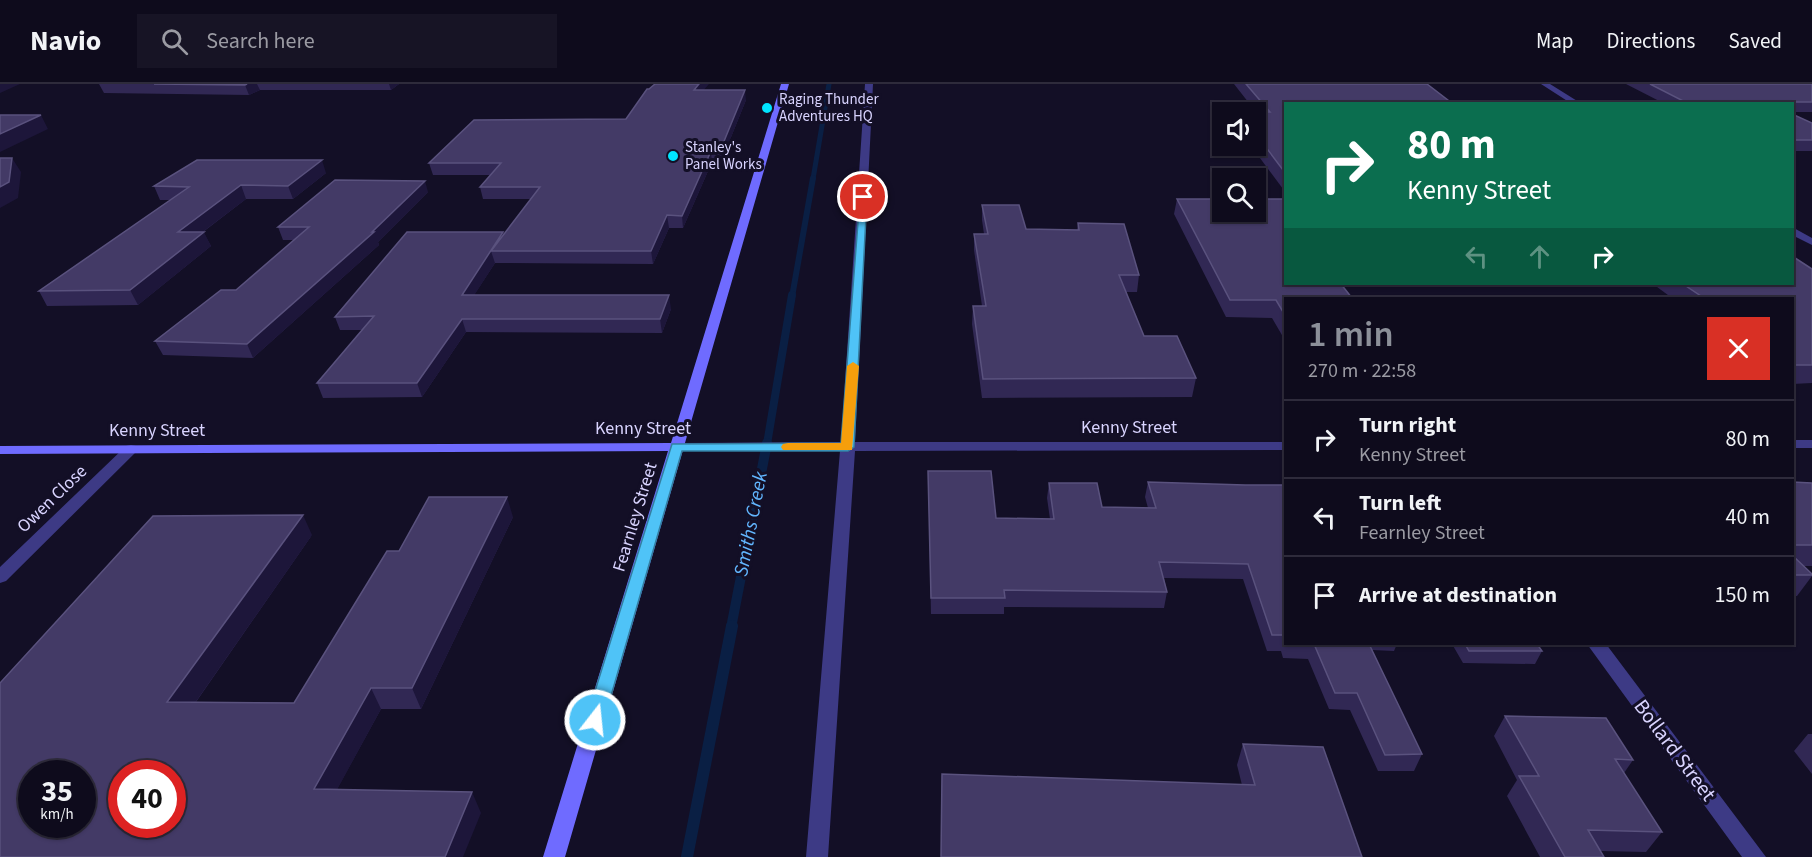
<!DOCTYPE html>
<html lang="en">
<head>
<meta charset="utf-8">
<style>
  :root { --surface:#0e0b1c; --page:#171425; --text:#f1f3f6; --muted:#9b9ba3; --line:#2e2b3b; --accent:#8c9099 }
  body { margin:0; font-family:"Source Sans 3",sans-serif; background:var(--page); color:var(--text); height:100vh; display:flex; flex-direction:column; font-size:22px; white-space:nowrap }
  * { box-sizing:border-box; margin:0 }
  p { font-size:20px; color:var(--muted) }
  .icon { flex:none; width:33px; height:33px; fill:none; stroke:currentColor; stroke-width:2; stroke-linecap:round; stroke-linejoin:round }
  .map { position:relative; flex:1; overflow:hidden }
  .sheet { position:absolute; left:1284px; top:213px; width:510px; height:348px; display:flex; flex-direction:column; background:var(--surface); border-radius:0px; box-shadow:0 2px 4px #0004,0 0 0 2px var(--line) }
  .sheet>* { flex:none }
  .guide { position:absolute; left:1284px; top:18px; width:510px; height:183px; border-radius:0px; box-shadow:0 2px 4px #0004,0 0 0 2px var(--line); background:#0b6e4f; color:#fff; overflow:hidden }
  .controls { position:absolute; left:1212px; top:18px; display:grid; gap:12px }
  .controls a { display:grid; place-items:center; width:54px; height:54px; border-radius:0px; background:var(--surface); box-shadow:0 2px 4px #0004,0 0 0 2px var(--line); font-size:30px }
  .speed { position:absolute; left:18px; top:676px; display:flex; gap:12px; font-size:30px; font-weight:700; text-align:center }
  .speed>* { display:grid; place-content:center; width:78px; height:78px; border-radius:50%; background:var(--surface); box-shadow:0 2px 4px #0004,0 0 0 2px var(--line); line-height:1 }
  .speed small { font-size:15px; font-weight:400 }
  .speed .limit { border:9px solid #d22; background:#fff; color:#111 }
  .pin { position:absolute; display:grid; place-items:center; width:51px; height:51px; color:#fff; margin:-26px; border:3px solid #fff; border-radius:50%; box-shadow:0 2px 6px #0007 }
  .me { position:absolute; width:66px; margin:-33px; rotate:16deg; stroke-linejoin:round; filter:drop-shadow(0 0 4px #0008) }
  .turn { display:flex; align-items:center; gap:21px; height:126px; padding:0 24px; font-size:27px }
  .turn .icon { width:78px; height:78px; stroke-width:2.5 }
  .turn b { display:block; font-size:42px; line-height:51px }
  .lanes { display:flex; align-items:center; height:57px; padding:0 24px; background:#0003; justify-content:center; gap:30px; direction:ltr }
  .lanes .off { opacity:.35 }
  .round { display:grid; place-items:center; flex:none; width:63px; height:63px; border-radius:0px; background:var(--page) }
  .headline { display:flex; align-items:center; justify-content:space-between; height:102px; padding:0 24px }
  h1 { font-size:36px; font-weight:600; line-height:45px; color:var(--accent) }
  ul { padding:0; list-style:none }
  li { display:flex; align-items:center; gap:18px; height:78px; padding:0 24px; border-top:2px solid var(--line) }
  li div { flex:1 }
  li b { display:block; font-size:22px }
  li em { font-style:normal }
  header { display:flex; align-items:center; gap:36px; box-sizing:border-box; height:84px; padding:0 30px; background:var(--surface); border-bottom:2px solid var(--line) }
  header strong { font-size:28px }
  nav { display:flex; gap:33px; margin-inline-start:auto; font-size:21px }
  .search { width:420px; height:54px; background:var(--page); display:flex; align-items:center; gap:15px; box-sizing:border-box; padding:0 21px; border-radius:0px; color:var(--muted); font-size:22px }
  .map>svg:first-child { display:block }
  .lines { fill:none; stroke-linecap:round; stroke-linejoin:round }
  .stream-far4 { stroke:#0a1f44; stroke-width:5 }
  .stream-far3 { stroke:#0a1f44; stroke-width:6 }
  .stream-far2 { stroke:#0a1f44; stroke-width:8 }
  .stream-far1 { stroke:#0a1f44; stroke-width:10 }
  .stream { stroke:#0a1f44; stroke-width:12 }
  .street { fill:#3d3a85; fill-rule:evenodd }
  .secondary { fill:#6f6bff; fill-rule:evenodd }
  .wall { fill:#312854 }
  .shaded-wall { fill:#1d163a }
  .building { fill:#433a66; stroke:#5a527e; stroke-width:1.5; fill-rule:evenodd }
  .route { fill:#4fc3f7; stroke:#337fa1; stroke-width:1.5 }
  .slow { fill:#f59e0b }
  .poi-dot { fill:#00e5ff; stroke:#130f26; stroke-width:2 }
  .labels { text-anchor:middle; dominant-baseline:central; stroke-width:6; stroke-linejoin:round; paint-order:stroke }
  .far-poi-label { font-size:15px; fill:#d9d4ff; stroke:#130f26; text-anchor:start }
  .street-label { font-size:18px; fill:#d9d4ff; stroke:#130f26 }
  .water-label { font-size:20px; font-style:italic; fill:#62b6ff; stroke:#130f26 }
  .near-street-label { font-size:21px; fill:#d9d4ff; stroke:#130f26 }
</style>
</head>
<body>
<header>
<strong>Navio</strong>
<div class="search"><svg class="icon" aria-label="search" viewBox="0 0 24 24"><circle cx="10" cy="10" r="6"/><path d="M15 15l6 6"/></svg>Search here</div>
<nav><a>Map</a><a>Directions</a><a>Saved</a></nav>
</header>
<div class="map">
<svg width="1812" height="773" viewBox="0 0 1812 773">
  <rect width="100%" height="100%" fill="#130f26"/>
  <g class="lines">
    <path class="stream-far4" d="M813 95 829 0"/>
    <path class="stream-far3" d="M792 213 813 94"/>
    <path class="stream-far2" d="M767 360 792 211"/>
    <path class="stream-far1" d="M731 544 767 359"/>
    <path class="stream" d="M687 773 732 542"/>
    <path class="street" d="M865 0H873L855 358H1286V366L855 367 828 773H806L840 367H677L670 363 677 359 841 358Z
      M1541 0H1550L1582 20H1572Z
      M1792 143 1812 154V161L1792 151Z
      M1792 356H1812V364H1792Z
      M131 361 136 362 138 365 136 368 6 497 0 499V483L126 362Z
      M1587 560H1606L1766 773H1742Z"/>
    <path class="secondary" d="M781 0H789L565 773H543L668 367 0 370V362L671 359Z"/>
  </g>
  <path class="wall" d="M99 0H399L391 6H260L249 11 104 9Z
    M1234 0H1427L1286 20V109L1251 62H1256V28Z
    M1626 0H1812V28H1792V20H1665Z
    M704 6 746 16 721 78H712L683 144H669L653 180 495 179 474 211 671 225 662 249 466 248 422 313 323 314 317 299 362 246H340L335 233 503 148 504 150 531 115H483L480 103 490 91H433L429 79 626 35Z
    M1792 30 1812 39V67H1792Z
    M326 89 293 115H246L203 148 211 162 138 221 47 222 39 207 170 116H160L154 102Z
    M428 108 378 158 379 161 253 274 163 271 155 257 236 206 295 156H283L278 143Z
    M1177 115 1286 214V258L1272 234 1226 233 1174 130Z
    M982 121 1026 145 1077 146 1078 139 1139 191 1137 208H1126L1144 252 1196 294 1192 313 982 314 972 240 973 222H982L974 166V150H984L982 136Z
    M1812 185V299L1792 300V214H1672L1653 200H1792Z
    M928 387 996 434 1050 435 1047 414 1049 399 1102 423 1148 424 1145 413 1148 398 1245 401H1286V560H1397L1394 567 1372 566 1422 670 1414 687H1378L1350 626 1329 625 1308 575 1283 574 1281 567H1267L1243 495 1164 494 1167 508 1164 524 1004 523V530H931Z
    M1792 398 1812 399V482H1804L1812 490V492L1797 512H1792Z
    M513 433 421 625H381L337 705 481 729 0 773 312 451 196 618 294 619 399 467Z
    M1452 560H1537L1542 567 1535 580 1463 579Z
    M1505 632 1633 676 1624 689 1662 748 1646 768 1600 767 1604 773H1540L1507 712 1517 696 1494 652Z
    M1808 650H1812V690L1794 667Z
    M1243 660 1362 773H941L942 690 1242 701 1237 681Z"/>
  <path class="shaded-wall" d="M0 0H20L0 9Z
    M247 0H257L260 6 249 11 245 1Z
    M389 0H399L391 6Z
    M699 0H709L695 16 694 6Z
    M745 6 746 16 721 78 720 67Z
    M41 31 48 45 0 68V50Z
    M711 67 712 78 683 144 682 132Z
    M12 74 21 88 18 114 0 124V103Z
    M322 76 326 89 293 115 288 102Z
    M425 97 428 108 378 158 379 161 253 274 247 260 372 148Z
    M241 101 246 115 184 162 178 148Z
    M667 131 669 144 653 180 651 167Z
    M204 148 211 162 138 221 130 206Z
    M503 148 506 161 491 167 495 179 466 224 462 211Z
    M669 211 671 225 662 249 660 235Z
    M462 235 466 248 422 313 417 299Z
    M507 413 513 433 421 625 412 604Z
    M303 431 312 451 181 639 167 618Z
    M371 604 381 625 326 726 314 705Z
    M472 708 481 729 463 773H445Z"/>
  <path class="building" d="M154 0H247L245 1Z
    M655 0H699L694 6H745L720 67H711L682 132 667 131 651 167H491L540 103H480L501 79H429L474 36 626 35 647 5H649Z
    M1246 0H1427L1453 20H1286V90L1256 50V28H1238H1270Z
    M1650 0H1812V18H1767L1770 20H1689Z
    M1792 30 1812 39V56H1792Z
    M0 31H41L0 50Z
    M0 74H12L9 98 0 103Z
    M197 76H322L288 102 241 101 178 148H204L130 206 39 207 189 103 154 102Z
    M335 96 425 97 372 148H374L247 260 155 257 221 206H236L309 143H278Z
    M1177 115H1222V128H1256V115H1286V200H1341L1352 214H1286V233L1276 216H1230Z
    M982 121H1019L1026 145 1079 146 1078 139 1124 140 1139 191H1119L1144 252H1177L1196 294 983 295 973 222H986L974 150H988Z
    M407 148H503L462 211H669L660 235H462L417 299H317L374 232 335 233Z
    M1792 172 1812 185V281H1795L1792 280V214H1704L1683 200H1792Z
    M928 387H991L996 434 1054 435 1049 399H1097L1102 423 1156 424 1148 398 1245 401H1286V551H1272L1248 480 1159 478 1167 508 1004 506 1005 514H931Z
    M1792 398 1812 399V461H1792Z
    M429 413H507L412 604H371L314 705 472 708 445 773H0V599L153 432 303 431 167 618 294 619 387 467H399ZM32 690H82V741H32ZM122 690H172V741H122Z
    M1792 471 1812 490V491H1792Z
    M1314 560H1369L1422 670 1385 671 1357 609H1335Z
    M1465 560H1537L1542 567H1469Z
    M1505 632 1606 634 1633 676 1615 675 1662 748 1588 746 1604 773H1565L1519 692H1539Z
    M1243 660 1323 663 1362 773H941L942 690 1255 701Z"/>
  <path class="route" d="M860 112 867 113 854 363 848 367H682L604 636 602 641 595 644 589 641 586 636 672 360 841 359Z"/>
  <path class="slow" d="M853 278 859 282 852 366H783L781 363 783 360 788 359H841L847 282Z"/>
  <g class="poi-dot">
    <circle cx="767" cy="24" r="6"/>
    <circle cx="673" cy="72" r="6"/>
  </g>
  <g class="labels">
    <g class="far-poi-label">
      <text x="779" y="15">Raging Thunder<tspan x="779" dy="17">Adventures HQ</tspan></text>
      <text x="685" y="63">Stanley's<tspan x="685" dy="17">Panel Works</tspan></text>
    </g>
    <g class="street-label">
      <text x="1129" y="343">Kenny Street</text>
      <text x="643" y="344">Kenny Street</text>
      <text x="157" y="346">Kenny Street</text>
      <text transform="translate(52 415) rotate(-44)">Owen Close</text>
      <text transform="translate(635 433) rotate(-73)">Fearnley Street</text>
    </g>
    <g class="water-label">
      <text transform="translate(751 440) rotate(-79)">Smiths Creek</text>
    </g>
    <g class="near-street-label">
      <text transform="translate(1675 666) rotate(53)">Bollard Street</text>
    </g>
  </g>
</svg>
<div class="controls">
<a><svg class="icon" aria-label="sound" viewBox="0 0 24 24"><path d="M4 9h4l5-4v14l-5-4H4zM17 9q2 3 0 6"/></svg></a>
<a><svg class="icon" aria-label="search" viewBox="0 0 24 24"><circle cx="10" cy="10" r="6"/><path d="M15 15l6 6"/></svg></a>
</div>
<div class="speed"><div>35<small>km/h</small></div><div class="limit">40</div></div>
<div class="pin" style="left:863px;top:113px;background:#d93025"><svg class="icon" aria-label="arrive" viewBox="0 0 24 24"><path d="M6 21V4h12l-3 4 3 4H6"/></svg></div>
<svg class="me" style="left:595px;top:636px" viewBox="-20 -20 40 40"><circle r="17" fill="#4fc3f7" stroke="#fff" stroke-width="3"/><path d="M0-11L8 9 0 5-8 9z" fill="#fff"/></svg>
<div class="guide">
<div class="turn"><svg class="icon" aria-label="right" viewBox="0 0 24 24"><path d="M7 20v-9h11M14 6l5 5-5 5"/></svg><div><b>80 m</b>Kenny Street</div></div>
<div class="lanes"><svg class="icon off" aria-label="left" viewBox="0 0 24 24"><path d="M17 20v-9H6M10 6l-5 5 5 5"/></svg><svg class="icon off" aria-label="ahead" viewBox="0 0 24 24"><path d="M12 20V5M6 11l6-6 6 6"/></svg><svg class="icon" aria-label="right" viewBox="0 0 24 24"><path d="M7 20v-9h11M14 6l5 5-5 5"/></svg></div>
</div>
<section class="sheet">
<div class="headline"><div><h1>1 min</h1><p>270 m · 22:58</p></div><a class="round" style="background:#d93025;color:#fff"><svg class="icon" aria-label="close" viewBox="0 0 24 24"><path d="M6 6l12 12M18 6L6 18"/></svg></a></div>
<ul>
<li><svg class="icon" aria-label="right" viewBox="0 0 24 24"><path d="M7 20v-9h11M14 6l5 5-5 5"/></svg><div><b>Turn right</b><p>Kenny Street</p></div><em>80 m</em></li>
<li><svg class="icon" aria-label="left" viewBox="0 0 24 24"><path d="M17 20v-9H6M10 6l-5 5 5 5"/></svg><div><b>Turn left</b><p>Fearnley Street</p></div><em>40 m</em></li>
<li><svg class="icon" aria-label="arrive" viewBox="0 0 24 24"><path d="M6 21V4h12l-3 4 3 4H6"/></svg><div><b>Arrive at destination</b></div><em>150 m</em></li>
</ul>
</section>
</div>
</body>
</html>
